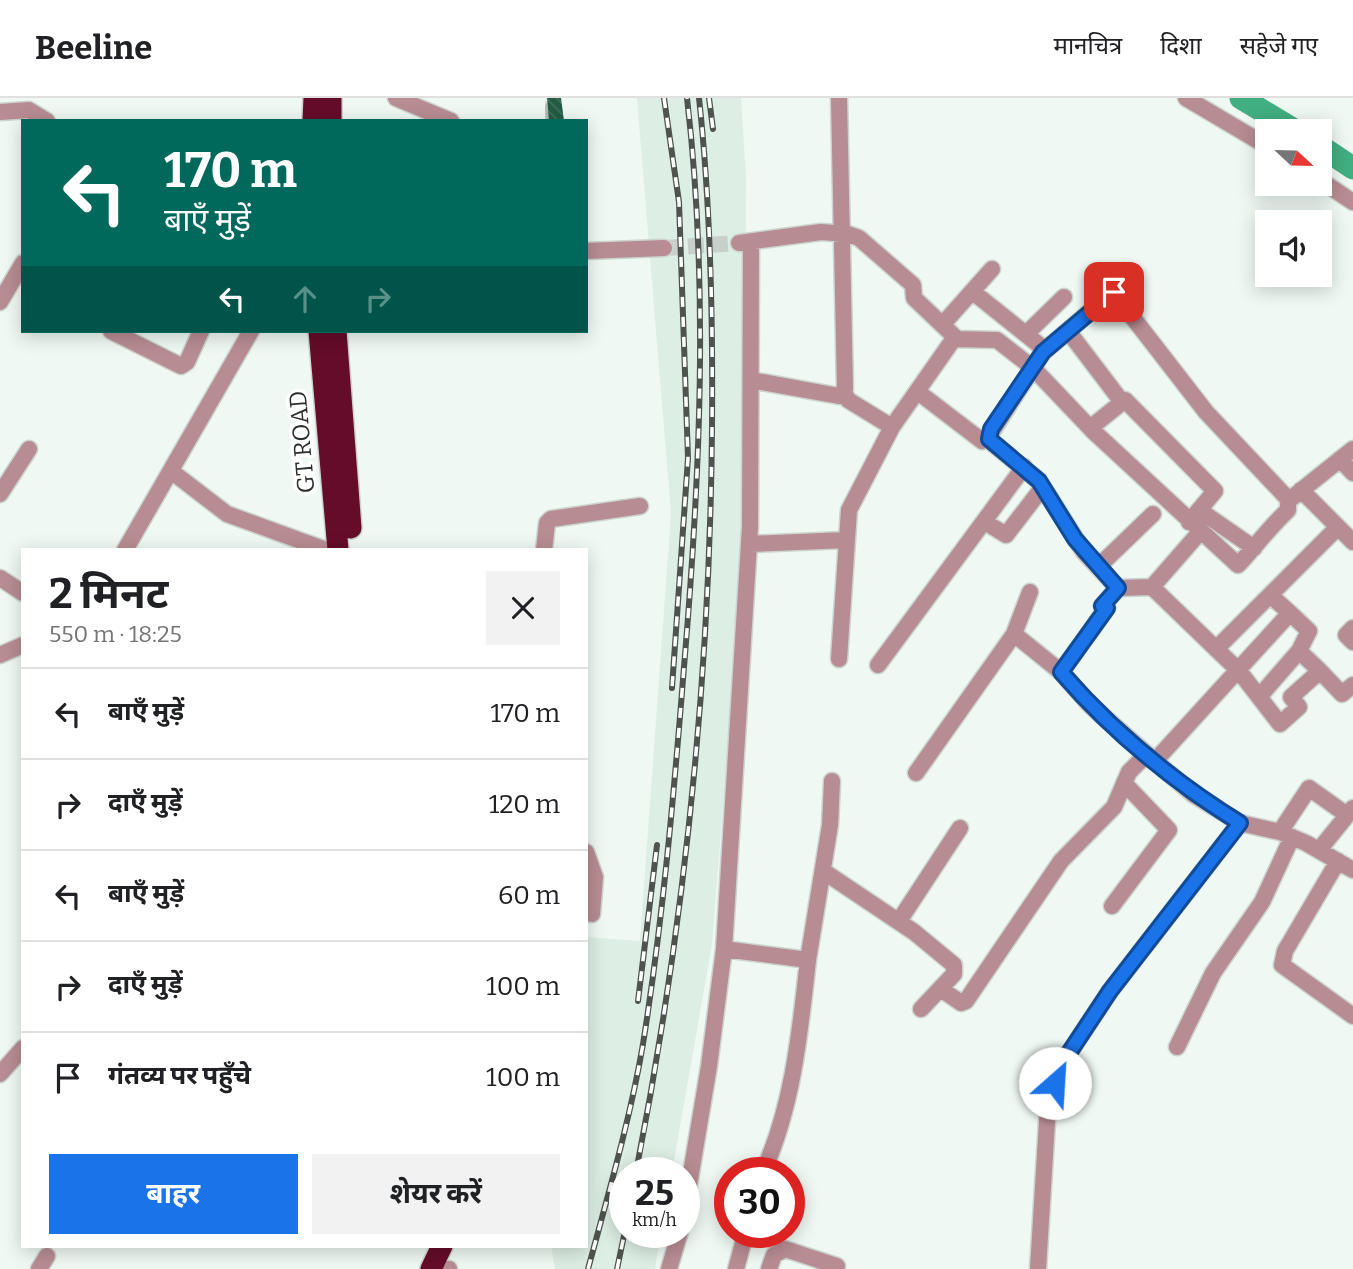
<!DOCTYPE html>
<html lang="hi">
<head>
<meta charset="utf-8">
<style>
  :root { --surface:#fff; --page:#f2f2f2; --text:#202124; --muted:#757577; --line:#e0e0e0; --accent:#1a73e8 }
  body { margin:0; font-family:Bitter,"Noto Sans Devanagari",serif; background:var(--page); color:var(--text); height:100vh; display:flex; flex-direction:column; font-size:26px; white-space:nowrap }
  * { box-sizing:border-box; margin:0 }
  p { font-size:23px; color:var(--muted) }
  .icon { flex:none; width:38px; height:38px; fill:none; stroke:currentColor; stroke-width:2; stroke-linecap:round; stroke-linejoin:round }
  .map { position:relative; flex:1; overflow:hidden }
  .sheet { position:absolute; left:21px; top:450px; width:567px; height:700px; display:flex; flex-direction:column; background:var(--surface); border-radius:0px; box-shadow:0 4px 18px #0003 }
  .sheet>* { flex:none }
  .hud { position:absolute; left:21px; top:21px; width:567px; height:214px; border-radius:0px; box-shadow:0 4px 18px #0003; background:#00695c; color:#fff; overflow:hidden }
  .needle { width:46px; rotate:112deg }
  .buttons { position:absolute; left:1255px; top:21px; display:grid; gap:14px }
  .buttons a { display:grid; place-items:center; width:77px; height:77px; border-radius:0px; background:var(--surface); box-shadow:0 4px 18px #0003; font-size:35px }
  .speed { position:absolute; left:609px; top:1059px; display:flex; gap:14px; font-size:35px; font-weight:700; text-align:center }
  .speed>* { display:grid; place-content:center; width:91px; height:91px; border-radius:50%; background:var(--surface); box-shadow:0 4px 18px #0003; line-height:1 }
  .speed small { font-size:18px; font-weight:400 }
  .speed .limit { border:10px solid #d22; background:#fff; color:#111 }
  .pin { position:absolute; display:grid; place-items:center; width:60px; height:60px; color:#fff; margin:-30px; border-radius:14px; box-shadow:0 4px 10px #0006 }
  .me { position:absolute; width:77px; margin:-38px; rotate:26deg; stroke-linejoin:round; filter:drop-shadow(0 0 5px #0008) }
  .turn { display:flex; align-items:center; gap:24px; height:147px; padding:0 28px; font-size:32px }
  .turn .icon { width:91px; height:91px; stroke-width:2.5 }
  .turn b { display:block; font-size:49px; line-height:60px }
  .lanes { display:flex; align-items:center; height:66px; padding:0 28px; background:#0003; justify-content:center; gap:35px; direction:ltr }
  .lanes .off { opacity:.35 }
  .round { display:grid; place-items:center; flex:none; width:74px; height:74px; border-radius:0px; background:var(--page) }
  .overview { display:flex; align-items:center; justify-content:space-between; height:119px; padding:0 28px }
  h1 { font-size:42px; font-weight:700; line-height:52px }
  .button { display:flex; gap:14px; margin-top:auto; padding:14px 28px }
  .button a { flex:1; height:80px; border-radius:0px; background:var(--accent); color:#fff; font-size:28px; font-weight:700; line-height:80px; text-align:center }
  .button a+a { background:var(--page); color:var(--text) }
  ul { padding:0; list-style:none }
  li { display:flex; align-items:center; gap:21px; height:91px; padding:0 28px; border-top:2px solid var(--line) }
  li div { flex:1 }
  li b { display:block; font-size:26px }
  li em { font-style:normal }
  header { display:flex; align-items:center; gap:42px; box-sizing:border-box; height:98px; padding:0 35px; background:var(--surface); border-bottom:2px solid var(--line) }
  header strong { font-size:33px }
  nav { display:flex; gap:38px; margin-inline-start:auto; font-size:24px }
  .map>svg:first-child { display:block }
  .built { fill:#ddeee4 }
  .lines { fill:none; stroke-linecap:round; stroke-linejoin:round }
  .river { stroke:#42af81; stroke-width:23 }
  .building { fill:url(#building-back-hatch); filter:url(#shadow) }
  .street-tunnel { stroke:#c8d0cb; stroke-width:16; stroke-dasharray:16 8; stroke-linecap:butt }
  .street-casing { stroke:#ccd4cf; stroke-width:19 }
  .highway-casing { stroke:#ccd4cf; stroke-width:24 }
  .street { stroke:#b88c93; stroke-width:16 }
  .highway { stroke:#650c2b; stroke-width:21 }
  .rail-casing { stroke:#4e5350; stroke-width:6 }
  .rail { stroke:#fff; stroke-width:3.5; stroke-dasharray:10; stroke-linecap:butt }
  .route-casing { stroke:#114b97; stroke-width:18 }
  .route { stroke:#1a73e8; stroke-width:12 }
  .labels { text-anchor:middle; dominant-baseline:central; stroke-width:7; stroke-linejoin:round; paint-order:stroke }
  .street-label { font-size:24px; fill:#2b2f2d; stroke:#fff }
</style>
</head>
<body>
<header>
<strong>Beeline</strong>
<nav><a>मानचित्र</a><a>दिशा</a><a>सहेजे गए</a></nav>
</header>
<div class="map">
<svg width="1353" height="1171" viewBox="0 0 1353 1171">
  <defs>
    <pattern id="building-back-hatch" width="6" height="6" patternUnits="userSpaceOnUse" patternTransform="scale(1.75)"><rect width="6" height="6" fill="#235c43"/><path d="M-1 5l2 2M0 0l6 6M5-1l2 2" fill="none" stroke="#42705c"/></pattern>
    <filter id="shadow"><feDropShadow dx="-4.5" dy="4.5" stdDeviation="2" flood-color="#0004"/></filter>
  </defs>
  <rect width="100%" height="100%" fill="#eff8f3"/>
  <path class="built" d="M637 0H741L746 79 745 428 712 846 672 1074H625V1134H661L655 1171H555L551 1148H586V839L640 843 671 416Z"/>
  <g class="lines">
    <path class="river" d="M1241 0 1296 33
      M1320 48 1353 70"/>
  </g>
  <path class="building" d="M547 0H561L564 23H549Z"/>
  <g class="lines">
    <path class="street-tunnel" d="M664 150 739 145"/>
    <g class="street-casing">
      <path id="street" d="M396 0 451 23
        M1186 0 1267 48
        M0 14 29 12 47 23
        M1320 82 1353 104
        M739 145 821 134 848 136 859 140 913 187 914 200 955 239 892 329 849 412 839 561
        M586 153 664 150
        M973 194 1043 250V254
        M0 204 23 165
        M943 226 992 171
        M111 233 181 268 187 264 201 233
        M1068 233 1122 304
        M1026 236 1064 199
        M955 241 997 242 1033 270 1093 333 1238 467C1255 449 1269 430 1288 412V403L1353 351
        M751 282 839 298 845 291 839 0
        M844 294 848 302 892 329
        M918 294 982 343 989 338 1043 254 1113 194 1206 314 1289 402
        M1090 330 1125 302 1215 393 1189 424
        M989 338 991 344 1039 383 1084 454 1118 490 1102 508 1107 510 1061 574
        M1340 361 1353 375
        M171 373 227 416 326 452
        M1301 392 1353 444
        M0 396 29 351
        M1199 412 1254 450
        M985 424 1006 437 1043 389
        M749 446 846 442
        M125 452 251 233
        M544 452 547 425 551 421 640 408
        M1098 469 1153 416
        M0 480 23 495
        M1152 489 1200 434
        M1118 490 1152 489 1239 573 1280 626 1299 609 1291 599 1320 573 1342 596 1353 587
        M1030 494 1014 536 1061 574 1090 607 1194 697 1240 725 1280 734 1306 745 1353 772
        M1290 515 1309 533 1299 553
        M1353 530 1346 537 1353 544
        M1216 551 1338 429
        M0 557 23 547
        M878 567 1024 369
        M1259 599 1299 553 1320 573
        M1155 663 1290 515 1270 497
        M916 675 1014 536
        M1280 734 1309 690 1347 717
        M1319 752 1353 710
        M586 754 595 779 592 816
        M1338 763 1285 853 1282 867 1353 918
        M823 773 914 834 954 867V876L921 911
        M1112 808 1169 732 1124 685
        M899 823 960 730
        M724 851 808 862 830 727 832 683
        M941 891 961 905 966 903 1061 763 1114 709 1129 674 1147 656
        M1177 949 1213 875 1262 804 1292 739
        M0 976 23 950
        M763 1074C793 1008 800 934 808 862
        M684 1117 709 968 724 851 750 429 751 144
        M39 1171 47 1158
        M448 1171H449
        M669 1171 680 1134
        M736 1171 746 1134
        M769 1171 774 1157 785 1151 837 1168
        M1038 1171 1048 1007 1059 970 1110 893 1240 725"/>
    </g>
    <g class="highway-casing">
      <path id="highway" d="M313 23 314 0
        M331 23V0
        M319 233 338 452
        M336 233 351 430
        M431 1171 442 1148"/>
    </g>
    <use href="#street" class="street"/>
    <use href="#highway" class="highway"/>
    <g class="rail-casing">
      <path id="rail" d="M664 0 679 104 688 360 672 590
        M709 0 713 31
        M638 903 657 747
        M636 1074C684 830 710 579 712 330 713 220 711 110 699 0
        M588 1171C608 1097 630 1022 643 946 663 821 674 695 684 569 700 380 709 188 687 0
        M617 1171 625 1133"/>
    </g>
    <use href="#rail" class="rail"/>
  </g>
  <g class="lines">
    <g class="route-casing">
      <path id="route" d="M1055 985 1059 970 1110 893 1240 725C1174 684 1112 633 1061 574L1107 510 1102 508 1118 490 1075 441 1039 383 989 341 991 331 1043 254 1114 194"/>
    </g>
    <use href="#route" class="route"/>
  </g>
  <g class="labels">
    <g class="street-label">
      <text transform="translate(302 344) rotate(-95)">GT ROAD</text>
    </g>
  </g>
</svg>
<div class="buttons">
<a><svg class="needle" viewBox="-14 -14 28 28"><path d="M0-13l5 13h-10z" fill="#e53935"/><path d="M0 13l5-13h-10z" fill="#757577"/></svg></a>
<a><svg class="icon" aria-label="sound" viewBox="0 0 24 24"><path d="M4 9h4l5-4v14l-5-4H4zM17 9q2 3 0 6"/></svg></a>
</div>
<div class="speed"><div>25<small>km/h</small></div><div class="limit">30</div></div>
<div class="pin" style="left:1114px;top:194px;background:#d93025"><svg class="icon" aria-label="arrive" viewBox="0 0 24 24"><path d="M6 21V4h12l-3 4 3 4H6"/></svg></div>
<svg class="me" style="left:1055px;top:985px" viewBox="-20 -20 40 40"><circle r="19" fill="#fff"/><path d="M0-13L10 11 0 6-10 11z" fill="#1a73e8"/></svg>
<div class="hud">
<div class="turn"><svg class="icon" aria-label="left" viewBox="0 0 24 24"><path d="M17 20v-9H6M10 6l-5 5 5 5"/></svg><div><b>170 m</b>बाएँ मुड़ें</div></div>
<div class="lanes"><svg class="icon" aria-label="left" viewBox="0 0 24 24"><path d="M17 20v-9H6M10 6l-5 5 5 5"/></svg><svg class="icon off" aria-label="ahead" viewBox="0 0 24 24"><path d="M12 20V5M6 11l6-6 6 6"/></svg><svg class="icon off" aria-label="right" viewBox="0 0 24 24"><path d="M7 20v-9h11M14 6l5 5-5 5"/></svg></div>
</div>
<section class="sheet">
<div class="overview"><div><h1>2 मिनट</h1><p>550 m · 18:25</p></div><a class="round"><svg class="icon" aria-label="close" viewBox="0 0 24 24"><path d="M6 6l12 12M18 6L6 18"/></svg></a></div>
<ul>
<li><svg class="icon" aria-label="left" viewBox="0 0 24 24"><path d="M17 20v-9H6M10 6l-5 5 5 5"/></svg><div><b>बाएँ मुड़ें</b></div><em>170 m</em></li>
<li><svg class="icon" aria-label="right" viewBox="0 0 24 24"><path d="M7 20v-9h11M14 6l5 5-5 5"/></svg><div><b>दाएँ मुड़ें</b></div><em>120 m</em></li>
<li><svg class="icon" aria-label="left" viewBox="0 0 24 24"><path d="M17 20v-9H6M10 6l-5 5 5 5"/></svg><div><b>बाएँ मुड़ें</b></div><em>60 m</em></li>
<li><svg class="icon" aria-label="right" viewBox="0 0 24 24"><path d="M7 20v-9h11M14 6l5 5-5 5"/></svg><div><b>दाएँ मुड़ें</b></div><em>100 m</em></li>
<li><svg class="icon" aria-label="arrive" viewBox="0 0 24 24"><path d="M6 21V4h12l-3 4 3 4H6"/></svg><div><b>गंतव्य पर पहुँचे</b></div><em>100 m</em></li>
</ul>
<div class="button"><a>बाहर</a><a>शेयर करें</a></div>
</section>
</div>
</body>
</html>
